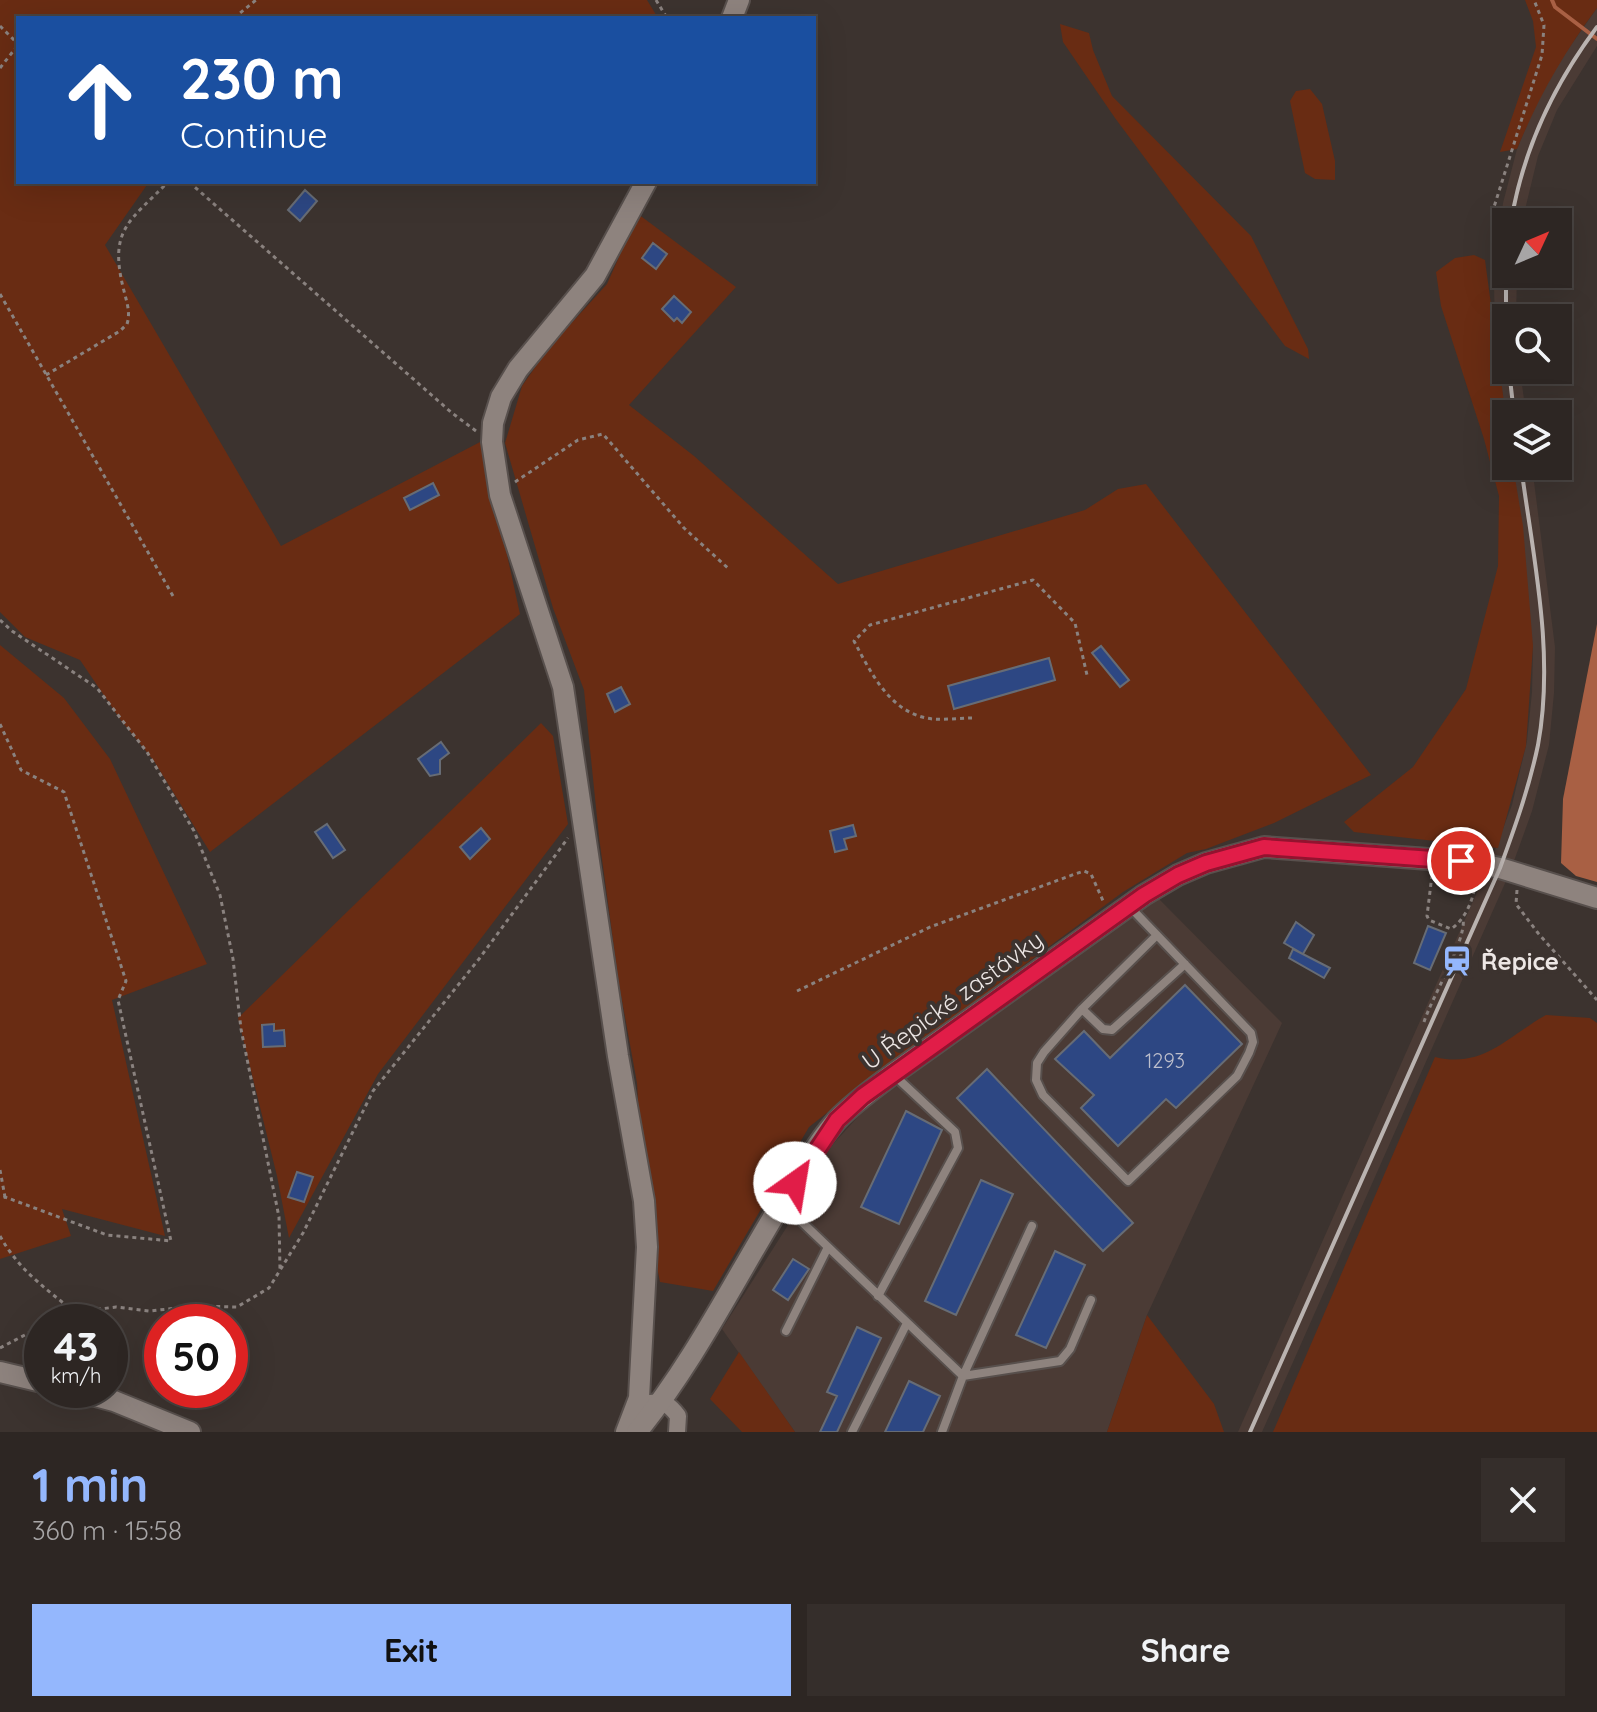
<!DOCTYPE html>
<html lang="en">
<head>
<meta charset="utf-8">
<style>
  :root { --surface:#2d2623; --page:#352e2b; --text:#f1f3f6; --muted:#a7a5a6; --line:#484341; --accent:#94b7fd }
  body { margin:0; font-family:Quicksand,sans-serif; background:var(--page); color:var(--text); height:100vh; display:flex; flex-direction:column; font-size:30px; white-space:nowrap }
  * { box-sizing:border-box; margin:0 }
  p { font-size:26px; color:var(--muted) }
  .icon { flex:none; width:44px; height:44px; fill:none; stroke:currentColor; stroke-width:2; stroke-linecap:round; stroke-linejoin:round }
  .map { position:relative; height:1432px; overflow:hidden }
  .drawer { display:flex; flex-direction:column; background:var(--surface); flex:1 }
  .drawer>* { flex:none }
  .hud { position:absolute; left:16px; top:16px; width:800px; height:168px; border-radius:0px; box-shadow:0 8px 32px #0002,0 0 0 2px var(--line); background:#1a4fa0; color:#fff; overflow:hidden }
  .needle { width:52px; rotate:46deg }
  .controls { position:absolute; left:1492px; top:208px; display:grid; gap:16px }
  .controls a { display:grid; place-items:center; width:80px; height:80px; border-radius:0px; background:var(--surface); box-shadow:0 8px 32px #0002,0 0 0 2px var(--line); font-size:40px }
  .speed { position:absolute; left:24px; top:1304px; display:flex; gap:16px; font-size:40px; font-weight:700; text-align:center }
  .speed>* { display:grid; place-content:center; width:104px; height:104px; border-radius:50%; background:var(--surface); box-shadow:0 8px 32px #0002,0 0 0 2px var(--line); line-height:1 }
  .speed small { font-size:20px; font-weight:400 }
  .speed .limit { border:12px solid #d22; background:#fff; color:#111 }
  .pin { position:absolute; display:grid; place-items:center; width:68px; height:68px; color:#fff; margin:-34px; border:4px solid #fff; border-radius:50%; box-shadow:0 2px 8px #0007 }
  .me { position:absolute; width:88px; margin:-44px; rotate:32deg; stroke-linejoin:round; filter:drop-shadow(0 0 6px #0008) }
  .turn { display:flex; align-items:center; gap:28px; height:168px; padding:0 32px; font-size:36px }
  .turn .icon { width:104px; height:104px; stroke-width:2.5 }
  .turn b { display:block; font-size:56px; line-height:68px }
  .round { display:grid; place-items:center; flex:none; width:84px; height:84px; border-radius:0px; background:var(--page) }
  .overview { display:flex; align-items:center; justify-content:space-between; height:136px; padding:0 32px }
  h1 { font-size:48px; font-weight:700; line-height:60px; color:var(--accent) }
  .primary-button { display:flex; gap:16px; margin-top:auto; padding:16px 32px }
  .primary-button a { flex:1; height:92px; border-radius:0px; background:var(--accent); color:#111; font-size:32px; font-weight:700; line-height:92px; text-align:center }
  .primary-button a+a { background:var(--page); color:var(--text) }
  .map>svg:first-child { display:block }
  .built { fill:#4b3b35 }
  .green { fill:#692c13 }
  .water { fill:#a96044 }
  .lines { fill:none; stroke-linecap:round; stroke-linejoin:round }
  .stream { stroke:#a96044; stroke-width:4 }
  .building { fill:#2d4783; stroke:#676c75; stroke-width:2 }
  .service-casing { stroke:#58504d; stroke-width:12 }
  .minor-casing { stroke:#58504d; stroke-width:20 }
  .tertiary-casing { stroke:#58504d; stroke-width:24 }
  .secondary-casing { stroke:#58504d; stroke-width:24 }
  .path { stroke:#8a827f; stroke-width:3; stroke-dasharray:4 4; stroke-linecap:butt }
  .service { stroke:#8e837e; stroke-width:8 }
  .minor { stroke:#8e837e; stroke-width:16 }
  .tertiary { stroke:#8e837e; stroke-width:20 }
  .secondary { stroke:#8e837e; stroke-width:20 }
  .rail { stroke:#bab3b0; stroke-width:4 }
  .route-casing { stroke:#92132f; stroke-width:20 }
  .route { stroke:#e11d48; stroke-width:14 }
  .labels { text-anchor:middle; dominant-baseline:central; stroke-width:8; stroke-linejoin:round; paint-order:stroke }
  .number-label { font-size:20px; fill:#bdbfcc }
  .poi-label { font-size:24px; font-weight:bold; fill:#ede7e5; stroke:#3c332f; text-anchor:start }
  .street-label { font-size:24px; fill:#ede7e5; stroke:#3c332f }
</style>
</head>
<body>
<div class="map">
<svg width="1597" height="1432" viewBox="0 0 1597 1432">
  <rect width="100%" height="100%" fill="#3c332f"/>
  <path class="built" d="M1597 8V46L1557 110 1538 156 1522 222H1506V274H1517L1516 318H1506V370H1520L1526 414H1506V433L1495 332 1494 284 1503 203 1517 149 1537 100 1559 62Z
    M1510 466H1532L1555 647 1554 693 1549 745 1532 811 1510 872 1262 1432H1238L1490 863 1512 805 1527 741 1532 692 1533 648Z
    M1156 896 1282 1023 1147 1315 1107 1432H795L722 1329 797 1211 826 1152 864 1110Z"/>
  <path class="green" d="M0 0H647L658 18H18V182H149L105 245 281 546 482 441 520 614 210 852 154 761 120 719 80 660 25 637 0 612Z
    M1525 0H1597V8C1563 54 1539 96 1517 149L1500 152 1536 47 1533 21Z
    M1060 24 1089 33 1093 50 1112 96 1251 236 1308 349 1309 359 1285 346 1115 118 1063 42Z
    M1310 89 1322 104 1335 161V180L1315 179 1305 173 1290 101 1296 91Z
    M638 214 736 287 629 405 694 456 838 584 1085 510 1118 489 1146 484 1371 775 1274 823 1206 849 1187 853 1123 892 866 1082 809 1127 713 1291 660 1282 644 1201 637 1083 619 984 599 837 584 690 553 608 505 443 522 386 548 349 607 284Z
    M1474 255 1485 260 1506 417V466H1513L1523 526 1533 646 1526 746 1498 848 1354 832 1344 822 1413 767 1466 689 1498 566 1499 496 1484 439 1441 306 1436 272 1455 258Z
    M0 645 64 698 110 759 207 964 112 1000 165 1236 62 1209 71 1236 0 1259Z
    M541 723 553 736 568 824 378 1074 289 1238 277 1176 238 1018Z
    M1546 1015 1590 1018 1597 1023V1432H1273L1435 1057C1484 1069 1508 1036 1546 1015Z
    M1147 1315 1214 1404 1224 1432H1107Z
    M739 1352 795 1432H742L710 1399Z"/>
  <path class="water" d="M1597 624V882L1576 876 1561 863 1563 799Z"/>
  <g class="lines">
    <path class="stream" d="M1552 0 1555 7 1597 39"/>
  </g>
  <path class="building" d="M305 190 317 201 300 221 288 210Z
    M653 243 667 254 656 269 642 258Z
    M674 296 691 312 682 323 677 318 674 321 662 309Z
    M433 483 439 495 410 510 404 498Z
    M1101 646 1129 680 1120 687 1092 653Z
    M1049 658 1055 680 954 709 948 686Z
    M621 687 630 704 615 712 607 694Z
    M441 742 449 753 440 760V774L430 776 418 759Z
    M327 824 345 850 333 858 315 832Z
    M853 825 856 836 844 839 847 849 835 852 830 831Z
    M481 828 490 839 470 859 460 847Z
    M1296 922 1314 935 1303 954 1284 943Z
    M1428 926 1446 933 1430 970 1414 963Z
    M1293 949 1330 968 1324 978 1289 958Z
    M1185 985 1242 1044 1176 1108 1166 1099 1118 1146 1081 1108 1094 1095 1055 1059 1084 1031 1110 1058Z
    M274 1024V1031L284 1030 285 1046 263 1047 262 1025Z
    M987 1069 1133 1223 1103 1251 957 1098Z
    M906 1111 942 1130 899 1224 861 1207Z
    M297 1172 313 1177 304 1202 288 1197Z
    M981 1180 1013 1194 956 1315 925 1301Z
    M1055 1251 1085 1265 1046 1348 1016 1335Z
    M793 1259 809 1269 788 1300 773 1290Z
    M857 1327 881 1338 837 1432H820L837 1396 827 1392Z
    M909 1381 940 1396 923 1432H885Z"/>
  <g class="lines">
    <g class="service-casing">
      <path id="service" d="M1129 906 1251 1033 1253 1042 1249 1053 1237 1076 1128 1181 1043 1095 1036 1080 1037 1063 1044 1052 1082 1009 1157 935
        M1082 1009 1103 1029 1112 1030 1185 964
        M782 1203 963 1376 1060 1361 1070 1349 1091 1300
        M878 1296 958 1148 955 1132 895 1076
        M786 1331 828 1247
        M852 1432 906 1325
        M942 1432 963 1376 1032 1226"/>
    </g>
    <g class="minor-casing">
      <path id="minor" d="M650 1403C664 1401 670 1405 678 1416L677 1432"/>
    </g>
    <g class="tertiary-casing">
      <path id="tertiary" d="M732 18 739 0
        M626 1432 639 1398 647 1247 644 1201 618 1056 563 687 500 495 492 442 493 423 501 397 518 369 595 276 646 182"/>
    </g>
    <g class="secondary-casing">
      <path id="secondary" d="M0 1372 42 1382
        M73 1390 114 1401 190 1432
        M637 1432C691 1366 731 1287 775 1214 794 1183 812 1149 836 1121 853 1103 873 1089 893 1074L1144 895 1178 875 1206 863 1264 847 1470 862 1500 868 1597 898"/>
    </g>
    <path class="path" d="M656 0 667 18
      M234 18 256 0
      M0 26 18 44
      M0 68 18 45
      M189 182 452 413 476 431
      M1506 226 1494 207 1542 55 1544 25 1534 0
      M0 294 173 596
      M46 375 120 331 127 324C131 312 126 300 123 287 109 229 130 221 168 182
      M515 482 578 440 603 434 684 528 730 570
      M0 620 12 631 97 688 147 752 194 831 220 895 233 959 241 1029 279 1217 280 1270
      M972 718C959 718 945 720 933 719 891 715 871 673 854 641L870 625 1033 580 1075 623 1087 675
      M0 724 21 770 64 792 126 981 118 1000 171 1241 107 1235 5 1197 0 1199
      M1432 875 1427 916 1429 920 1451 929C1465 920 1477 895 1474 878
      M1517 890 1516 904 1538 933 1597 1000
      M797 991 930 927 1075 874 1084 871 1091 874 1104 903
      M1424 1022C1431 999 1467 939 1463 919
      M0 1170 5 1197
      M0 1236C10 1254 23 1269 38 1282 53 1296 70 1306 82 1322
      M51 1322 75 1312 116 1307 149 1311 197 1306 237 1307 269 1288 303 1233 373 1091 479 959 568 838
      M0 1348 42 1326
      M110 1358 115 1365V1384"/>
    <use href="#service" class="service"/>
    <use href="#minor" class="minor"/>
    <use href="#tertiary" class="tertiary"/>
    <use href="#secondary" class="secondary"/>
    <path class="rail" d="M1511 222C1523 149 1553 86 1597 27
      M1506 268V334
      M1509 370 1514 414
      M1250 1432 1500 868C1515 827 1529 788 1538 745 1555 653 1533 557 1521 466"/>
  </g>
  <g class="lines">
    <g class="route-casing">
      <path id="route" d="M795 1183 837 1120 863 1096 1144 895 1178 875 1206 863 1264 847 1461 861"/>
    </g>
    <use href="#route" class="route"/>
  </g>
  <defs>
    <g id="station-bare" transform="scale(2.4)"><path d="M-3-6H3Q5-6 5-4V2Q5 4 3 4L4.5 6H3L1.5 4h-3L-3 6H-4.5L-3 4Q-5 4-5 2V-4Q-5-6-3-6ZM-3.5-4v3h7v-3ZM-3.5 1v1.5H-2V1ZM2 1v1.5H3.5V1Z" fill="#94b7fd" stroke="#3c332f" stroke-width="2.5" paint-order="stroke"/></g>
  </defs>
  <g fill-rule="evenodd">
    <use href="#station-bare" x="1457" y="961"/>
  </g>
  <g class="labels">
    <g class="number-label">
      <text x="1165" y="1060">1293</text>
    </g>
    <g class="poi-label">
      <text x="1481" y="961">Řepice</text>
    </g>
    <g class="street-label">
      <text transform="translate(952 1000) rotate(-36)">U Řepické zastávky</text>
    </g>
  </g>
</svg>
<div class="controls">
<a><svg class="needle" viewBox="-14 -14 28 28"><path d="M0-13l5 13h-10z" fill="#e53935"/><path d="M0 13l5-13h-10z" fill="#a7a5a6"/></svg></a>
<a><svg class="icon" aria-label="search" viewBox="0 0 24 24"><circle cx="10" cy="10" r="6"/><path d="M15 15l6 6"/></svg></a>
<a><svg class="icon" aria-label="layers" viewBox="0 0 24 24"><path d="M12 4l9 5-9 5-9-5zM3 14l9 5 9-5"/></svg></a>
</div>
<div class="speed"><div>43<small>km/h</small></div><div class="limit">50</div></div>
<div class="pin" style="left:1461px;top:861px;background:#d93025"><svg class="icon" aria-label="arrive" viewBox="0 0 24 24"><path d="M6 21V4h12l-3 4 3 4H6"/></svg></div>
<svg class="me" style="left:795px;top:1183px" viewBox="-20 -20 40 40"><circle r="19" fill="#fff"/><path d="M0-13L10 11 0 6-10 11z" fill="#e11d48"/></svg>
<div class="hud">
<div class="turn"><svg class="icon" aria-label="ahead" viewBox="0 0 24 24"><path d="M12 20V5M6 11l6-6 6 6"/></svg><div><b>230 m</b>Continue</div></div>
</div>
</div>
<section class="drawer">
<div class="overview"><div><h1>1 min</h1><p>360 m · 15:58</p></div><a class="round"><svg class="icon" aria-label="close" viewBox="0 0 24 24"><path d="M6 6l12 12M18 6L6 18"/></svg></a></div>
<div class="primary-button"><a>Exit</a><a>Share</a></div>
</section>
</body>
</html>
